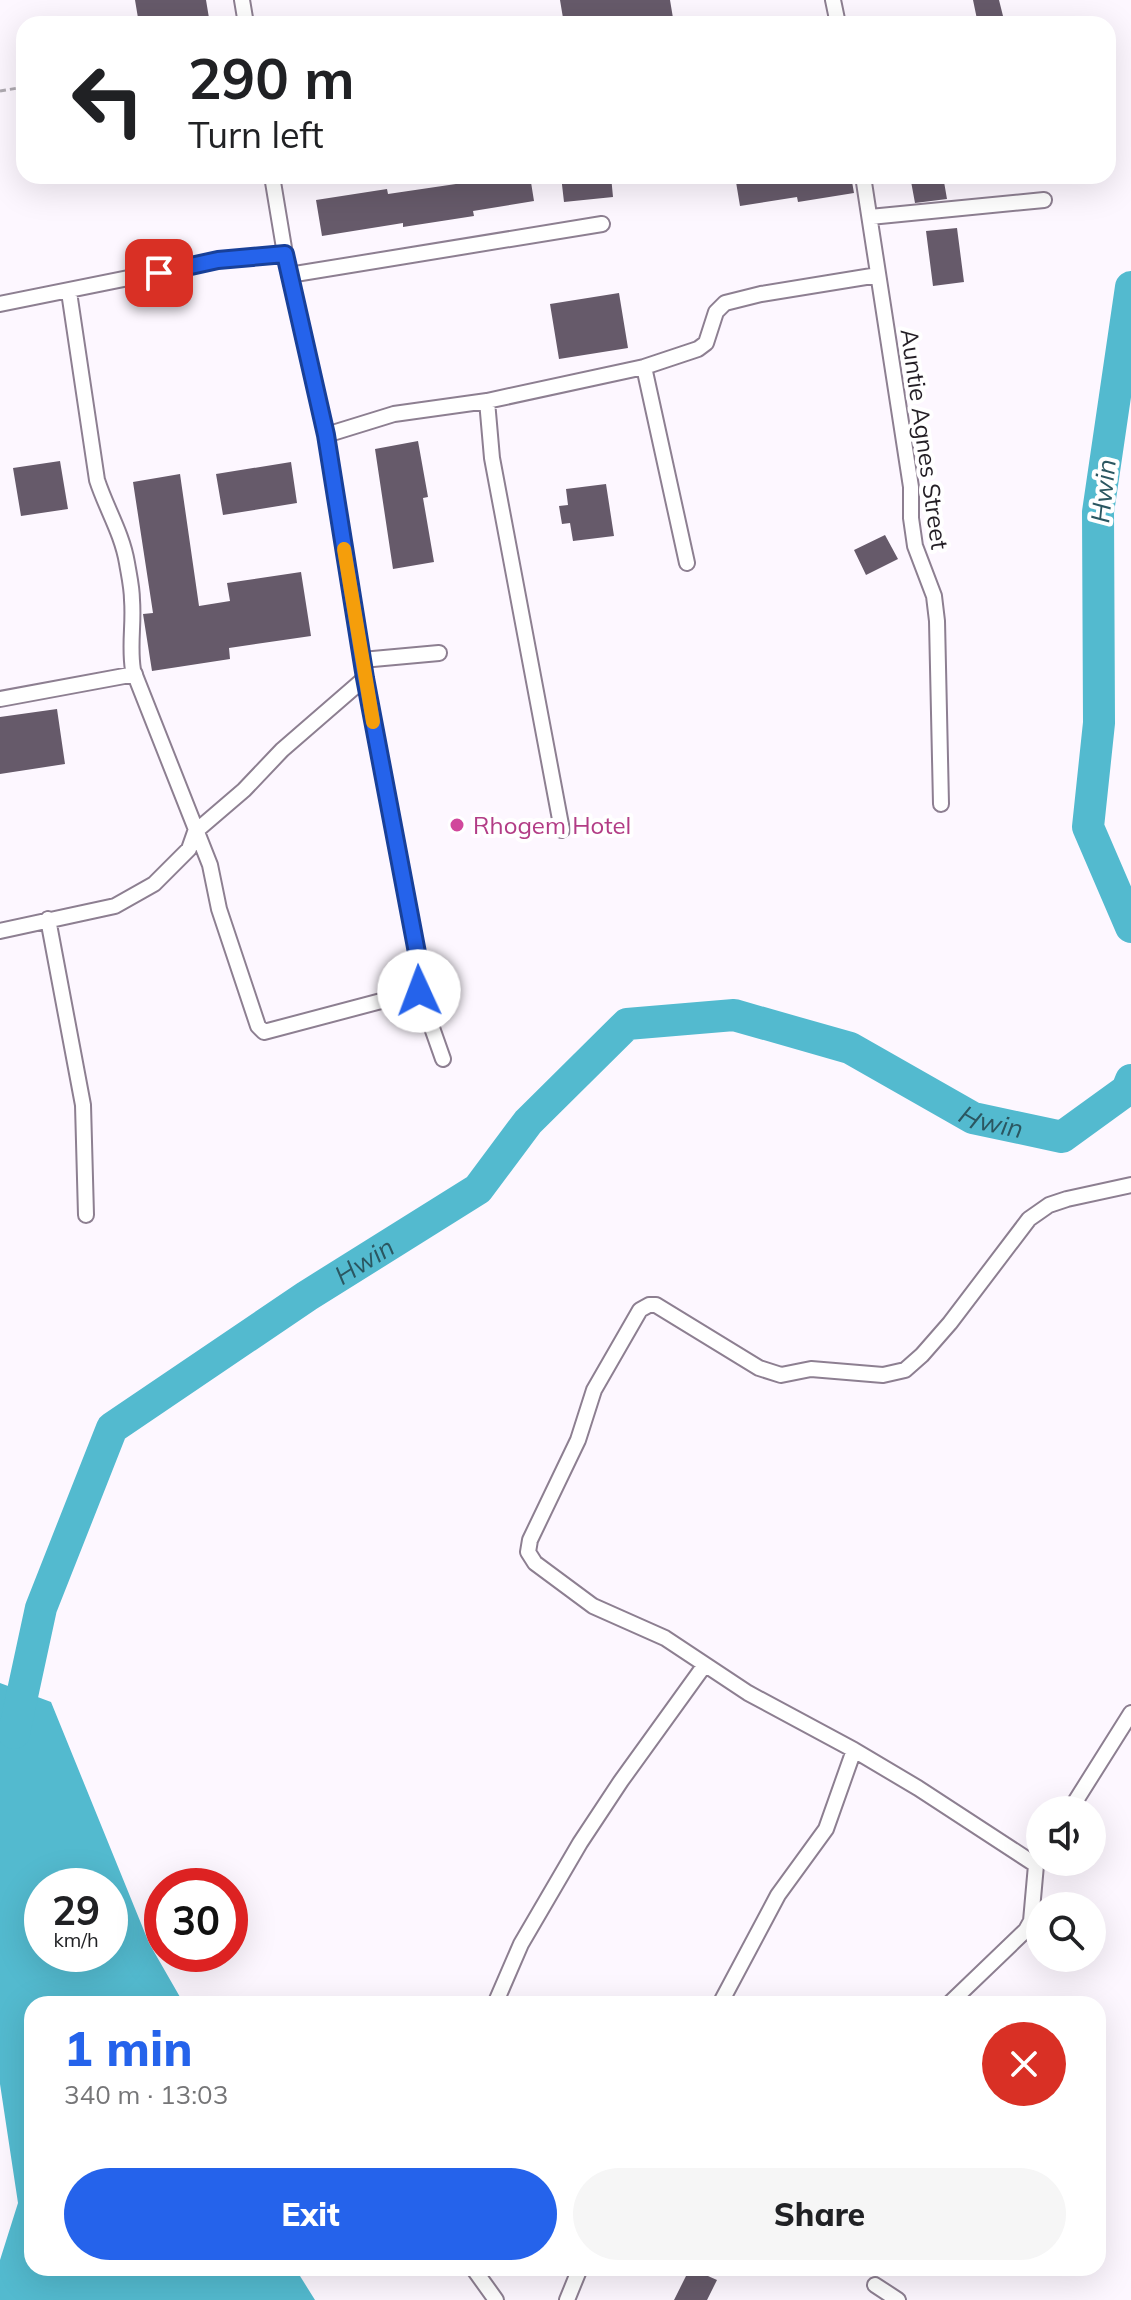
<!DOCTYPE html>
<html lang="en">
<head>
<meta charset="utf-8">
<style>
  :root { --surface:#fff; --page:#f6f6f6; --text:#202124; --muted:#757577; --accent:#2563eb }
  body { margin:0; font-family:Mulish,sans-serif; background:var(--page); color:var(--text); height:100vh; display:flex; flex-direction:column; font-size:30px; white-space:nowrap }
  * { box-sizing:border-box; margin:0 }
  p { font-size:26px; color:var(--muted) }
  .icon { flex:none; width:44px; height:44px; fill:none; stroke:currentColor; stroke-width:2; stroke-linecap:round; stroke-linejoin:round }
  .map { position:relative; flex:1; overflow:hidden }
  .panel { position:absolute; left:24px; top:1996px; width:1082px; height:280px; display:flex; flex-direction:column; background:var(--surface); border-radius:24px; box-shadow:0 8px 32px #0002 }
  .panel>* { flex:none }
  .hud { position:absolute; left:16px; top:16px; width:1100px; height:168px; border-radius:24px; box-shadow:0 8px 32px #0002; background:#fff; color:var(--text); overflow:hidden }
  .tools { position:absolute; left:1026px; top:1796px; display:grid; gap:16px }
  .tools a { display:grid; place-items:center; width:80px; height:80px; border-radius:50%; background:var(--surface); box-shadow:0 8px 32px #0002; font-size:40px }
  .speed { position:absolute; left:24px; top:1868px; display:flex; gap:16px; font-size:40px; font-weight:700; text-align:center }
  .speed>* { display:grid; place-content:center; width:104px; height:104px; border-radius:50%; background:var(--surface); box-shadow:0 8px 32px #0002; line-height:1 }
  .speed small { font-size:20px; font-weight:400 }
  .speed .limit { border:12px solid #d22; background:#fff; color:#111 }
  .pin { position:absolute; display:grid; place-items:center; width:68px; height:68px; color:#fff; margin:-34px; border-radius:16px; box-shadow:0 4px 12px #0006 }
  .me { position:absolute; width:88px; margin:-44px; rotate:358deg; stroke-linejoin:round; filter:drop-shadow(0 0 6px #0008) }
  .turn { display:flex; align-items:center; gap:28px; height:168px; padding:0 40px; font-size:36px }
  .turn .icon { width:104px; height:104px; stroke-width:2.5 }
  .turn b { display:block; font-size:56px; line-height:68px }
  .round { display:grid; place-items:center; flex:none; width:84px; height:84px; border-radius:42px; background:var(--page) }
  .overview { display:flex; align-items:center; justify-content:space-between; height:136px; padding:0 40px }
  h1 { font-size:48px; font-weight:800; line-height:60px; color:var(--accent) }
  .cta { display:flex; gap:16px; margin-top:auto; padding:16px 40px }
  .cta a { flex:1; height:92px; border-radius:48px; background:var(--accent); color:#fff; font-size:32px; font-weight:800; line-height:92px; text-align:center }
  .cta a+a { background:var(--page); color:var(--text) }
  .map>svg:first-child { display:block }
  .water { fill:#53bacf; fill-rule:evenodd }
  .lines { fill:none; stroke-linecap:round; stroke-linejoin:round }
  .river { stroke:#53bacf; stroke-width:32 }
  .building { fill:#665a6a }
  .minor-casing { stroke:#8d7f91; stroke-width:18 }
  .path { stroke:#afaab1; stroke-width:3; stroke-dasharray:6 4; stroke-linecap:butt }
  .minor { stroke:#fff; stroke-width:14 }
  .route-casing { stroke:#184099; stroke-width:20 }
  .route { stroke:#2563eb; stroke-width:14 }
  .slow { stroke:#f59e0b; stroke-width:14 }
  .hotel-dot { fill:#d1479c; stroke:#fff; stroke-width:3 }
  .labels { text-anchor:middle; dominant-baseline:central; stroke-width:8; stroke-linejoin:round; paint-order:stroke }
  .street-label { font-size:24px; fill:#231e25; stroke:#fff }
  .hotel-label { font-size:24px; fill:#b23c85; stroke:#fff; text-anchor:start }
  .water-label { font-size:26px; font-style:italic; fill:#2b5761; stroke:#fff }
</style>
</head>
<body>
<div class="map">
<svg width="1131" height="2300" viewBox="0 0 1131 2300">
  <rect width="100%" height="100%" fill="#fdf7ff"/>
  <path class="water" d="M0 1683 51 1702 149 1943 184 2004H32V2268H295L315 2300H0V2260L18 2203 0 2084ZM42 1886H110V1954H42Z"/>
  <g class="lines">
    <g class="river">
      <path d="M1131 287 1098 512 1099 723 1088 827 1131 927"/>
      <path id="s1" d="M14 1733 41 1608 112 1428 307 1296 478 1189 528 1122 627 1024 734 1015 850 1048 973 1118 1062 1137 1127 1090 1131 1080"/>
    </g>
  </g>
  <path class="building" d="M135 0H206L210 24H139Z
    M560 0H670L674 24H564Z
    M973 0H999L1005 24H978Z
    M482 176H530L534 201 473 211 474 216 403 227V223L322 236 316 200 387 189 388 194 483 180Z
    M561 176H611L613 197 564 202Z
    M735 176H851L854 193 798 202 797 197 740 206Z
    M910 176H943L947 199 915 203Z
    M957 228 964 282 933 286 926 231Z
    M619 293 628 348 559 359 550 304Z
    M418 441 428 497 423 498 434 562 393 569 375 449Z
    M60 461 68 509 21 516 13 468Z
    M291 462 297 503 223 515 216 474Z
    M180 474 199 606 230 601 227 583 301 572 311 636 229 648 230 659 152 671 143 614 153 613 133 482Z
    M606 484 614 536 573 541 570 523 562 524 559 506 568 505 566 489Z
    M885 535 898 559 866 575 854 550Z
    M57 709 65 764 0 774V717Z
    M690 2268 717 2280 707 2300H674Z"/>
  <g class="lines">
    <g class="minor-casing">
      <path id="minor" d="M242 0 246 24
        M833 0 838 24
        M272 176 285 254 326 435 365 678 418 958 419 991 443 1059
        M863 176 911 487V518L915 546 934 596 937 621 941 804
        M870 217 1044 200
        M289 275 602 224
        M69 292 97 480C106 508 122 533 127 563 129 575 132 588 132 600 134 624 129 646 133 670L210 865 219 909 258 1026 264 1032 419 991
        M0 304 218 260 285 254
        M644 367 687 563
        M487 401 492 458 562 830
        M326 435 394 414 487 401 644 367 698 349 706 343 716 312 725 303 761 294 878 275
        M362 660 439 653
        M0 699 135 674
        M48 919 83 1105 86 1215
        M0 931 115 906 154 884 189 849 195 832 244 790 282 750 365 678
        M1070 1810 1131 1713
        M1036 1865 918 1788 854 1750 748 1693 665 1638 593 1606 535 1563 528 1552 530 1540 578 1440 594 1390 640 1310 649 1305H656L759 1368 781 1375 811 1369 883 1375 905 1370 922 1355 950 1323 1029 1219 1049 1205 1067 1199 1131 1185
        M950 2003 1026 1930 1031 1921 1036 1865 1040 1859
        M495 2004 521 1944 580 1843 621 1781 704 1666
        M720 2004 778 1895 826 1829 854 1750
        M473 2268 496 2300
        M875 2285 898 2300
        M567 2300 580 2268"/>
    </g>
    <path class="path" d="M0 91 24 87"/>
    <use href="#minor" class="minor"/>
  </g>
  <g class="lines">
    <g class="route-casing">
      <path id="route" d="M159 273 218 260 285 254 326 435 365 678 418 958 419 991"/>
    </g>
    <use href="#route" class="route"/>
    <path class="slow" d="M344 549 373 722"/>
  </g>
  <circle class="hotel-dot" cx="457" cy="825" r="8"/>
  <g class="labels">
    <g class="street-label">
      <text transform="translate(925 439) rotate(82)">Auntie Agnes Street</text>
    </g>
    <g class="hotel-label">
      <text x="473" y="825">Rhogem Hotel</text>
    </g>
    <g class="water-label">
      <text transform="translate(1103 491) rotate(-84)">Hwin</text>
      <text stroke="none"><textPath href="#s1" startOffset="1370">Hwin</textPath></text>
      <text stroke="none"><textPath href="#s1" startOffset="624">Hwin</textPath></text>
    </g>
  </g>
</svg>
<div class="tools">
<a><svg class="icon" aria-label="sound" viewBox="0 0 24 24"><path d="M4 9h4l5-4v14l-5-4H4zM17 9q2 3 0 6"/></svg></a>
<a><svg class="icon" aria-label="search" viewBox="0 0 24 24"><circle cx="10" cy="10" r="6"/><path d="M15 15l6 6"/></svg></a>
</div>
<div class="speed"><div>29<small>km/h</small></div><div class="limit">30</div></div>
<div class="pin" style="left:159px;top:273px;background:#d93025"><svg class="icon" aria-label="arrive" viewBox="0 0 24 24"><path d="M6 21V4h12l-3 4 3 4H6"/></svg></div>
<svg class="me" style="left:419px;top:991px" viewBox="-20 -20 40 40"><circle r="19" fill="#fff"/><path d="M0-13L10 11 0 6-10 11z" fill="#2563eb"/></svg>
<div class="hud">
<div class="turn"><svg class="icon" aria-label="left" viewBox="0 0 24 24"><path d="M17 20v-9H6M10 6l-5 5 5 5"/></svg><div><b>290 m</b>Turn left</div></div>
</div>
<section class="panel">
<div class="overview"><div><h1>1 min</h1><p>340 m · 13:03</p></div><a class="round" style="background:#d93025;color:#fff"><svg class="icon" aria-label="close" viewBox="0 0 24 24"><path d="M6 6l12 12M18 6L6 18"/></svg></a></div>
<div class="cta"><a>Exit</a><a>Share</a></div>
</section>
</div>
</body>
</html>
